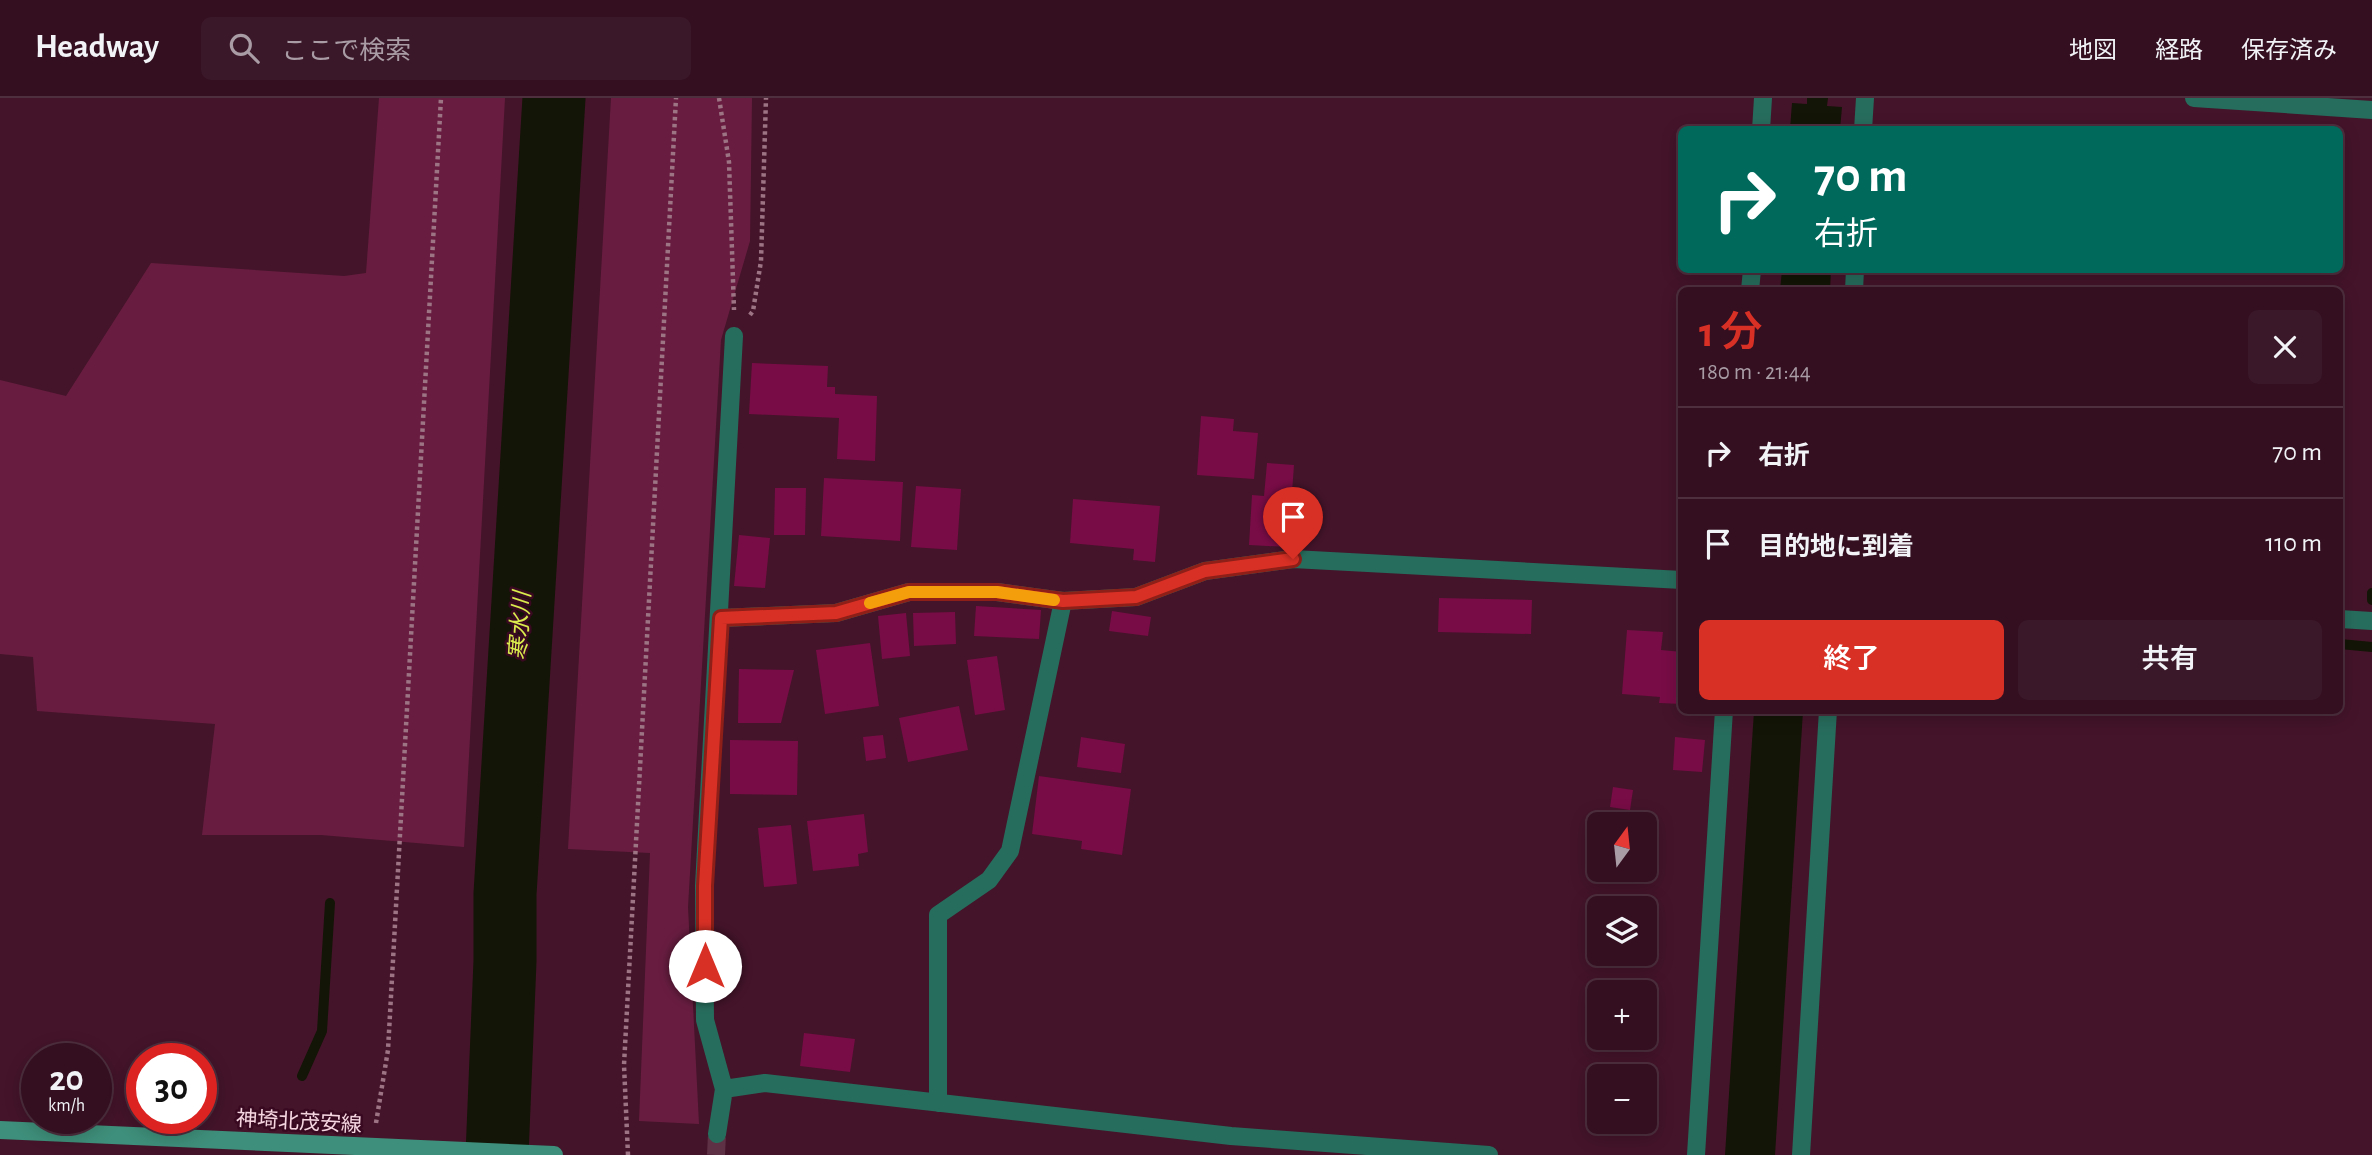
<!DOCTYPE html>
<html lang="ja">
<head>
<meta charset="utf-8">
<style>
  :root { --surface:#330f20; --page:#3b1829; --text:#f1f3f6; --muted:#a99ca5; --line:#4e2f3e; --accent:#d93025 }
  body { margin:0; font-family:"Alegreya Sans","Noto Sans JP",sans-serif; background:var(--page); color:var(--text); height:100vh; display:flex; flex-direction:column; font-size:26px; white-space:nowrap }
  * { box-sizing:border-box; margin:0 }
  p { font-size:23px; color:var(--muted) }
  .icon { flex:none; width:38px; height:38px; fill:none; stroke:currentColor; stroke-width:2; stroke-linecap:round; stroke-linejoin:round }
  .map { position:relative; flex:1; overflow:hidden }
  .side { position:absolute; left:1678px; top:189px; width:665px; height:427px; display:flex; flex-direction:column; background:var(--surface); border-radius:10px; box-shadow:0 4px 18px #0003,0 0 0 2px var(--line) }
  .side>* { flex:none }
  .top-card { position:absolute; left:1678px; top:28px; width:665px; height:147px; border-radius:10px; box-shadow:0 4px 18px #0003,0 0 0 2px var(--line); background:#00695c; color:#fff; overflow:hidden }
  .needle { width:46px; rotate:15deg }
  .controls { position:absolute; left:1587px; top:714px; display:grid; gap:14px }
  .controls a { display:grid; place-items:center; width:70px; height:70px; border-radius:10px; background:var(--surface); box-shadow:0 4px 18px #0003,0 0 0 2px var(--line); font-size:35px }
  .speed { position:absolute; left:21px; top:945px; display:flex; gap:14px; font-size:35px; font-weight:700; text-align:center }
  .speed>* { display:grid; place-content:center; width:91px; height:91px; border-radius:50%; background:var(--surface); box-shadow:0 4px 18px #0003,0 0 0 2px var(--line); line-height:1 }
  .speed small { font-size:18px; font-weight:400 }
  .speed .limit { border:10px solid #d22; background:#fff; color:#111 }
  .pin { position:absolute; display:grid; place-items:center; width:60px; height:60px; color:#fff; margin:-72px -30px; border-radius:50% 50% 50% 0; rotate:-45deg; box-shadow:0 0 7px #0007 }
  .pin .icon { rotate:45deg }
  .me { position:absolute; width:77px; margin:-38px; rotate:0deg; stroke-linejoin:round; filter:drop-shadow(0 0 5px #0008) }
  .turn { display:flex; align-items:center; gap:24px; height:147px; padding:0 21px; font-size:32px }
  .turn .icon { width:91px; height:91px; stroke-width:2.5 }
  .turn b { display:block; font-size:49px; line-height:60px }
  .round { display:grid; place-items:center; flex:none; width:74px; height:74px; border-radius:10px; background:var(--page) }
  .overview { display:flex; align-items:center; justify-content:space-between; height:119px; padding:0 21px }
  h1 { font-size:42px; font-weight:600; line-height:52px; color:var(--accent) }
  .button { display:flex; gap:14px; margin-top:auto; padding:14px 21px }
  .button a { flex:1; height:80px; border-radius:10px; background:var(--accent); color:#fff; font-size:28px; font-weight:600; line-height:80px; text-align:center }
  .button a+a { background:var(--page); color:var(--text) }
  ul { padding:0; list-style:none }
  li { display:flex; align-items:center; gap:21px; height:91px; padding:0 21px; border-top:2px solid var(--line) }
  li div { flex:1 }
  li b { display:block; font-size:26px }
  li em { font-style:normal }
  header { display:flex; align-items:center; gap:42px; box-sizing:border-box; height:98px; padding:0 35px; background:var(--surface); border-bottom:2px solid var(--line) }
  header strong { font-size:33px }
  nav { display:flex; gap:38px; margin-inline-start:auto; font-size:24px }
  .search { width:490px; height:63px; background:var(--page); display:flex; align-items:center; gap:18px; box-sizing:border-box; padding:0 24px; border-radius:10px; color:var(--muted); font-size:26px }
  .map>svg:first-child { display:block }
  .green { fill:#681d40 }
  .water { fill:#131506 }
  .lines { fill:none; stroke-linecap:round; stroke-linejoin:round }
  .stream { stroke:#131506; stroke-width:10 }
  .river { stroke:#131506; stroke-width:63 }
  .building { fill:#780c46 }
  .minor-tunnel { stroke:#5f3145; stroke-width:18; stroke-dasharray:18 9; stroke-linecap:butt }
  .path { stroke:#9c7484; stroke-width:4.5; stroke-dasharray:3.5 3.5; stroke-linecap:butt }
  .minor { stroke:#276d5d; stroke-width:18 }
  .secondary { stroke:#3e8f7b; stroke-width:18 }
  .route-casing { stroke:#8d1f18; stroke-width:18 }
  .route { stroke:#d93025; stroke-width:12 }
  .slow { stroke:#f59e0b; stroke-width:12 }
  .labels { text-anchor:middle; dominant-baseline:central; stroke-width:5; stroke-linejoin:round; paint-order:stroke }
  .street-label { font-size:21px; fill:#f6d6e1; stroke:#380920 }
  .water-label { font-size:23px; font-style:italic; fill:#daeb4d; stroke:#380920 }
</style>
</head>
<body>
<header>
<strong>Headway</strong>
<div class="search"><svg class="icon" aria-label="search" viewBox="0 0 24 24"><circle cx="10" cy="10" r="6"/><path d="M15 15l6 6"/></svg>ここで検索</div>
<nav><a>地図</a><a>経路</a><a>保存済み</a></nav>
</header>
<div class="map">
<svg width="2372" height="1057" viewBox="0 0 2372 1057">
  <rect width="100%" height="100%" fill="#44142a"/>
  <path class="green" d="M379 0H505L464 749 321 737H202L215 626 37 613 33 559 0 556V282L66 298 151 165 344 178 366 175Z
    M611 0H752L750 143 721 242 688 809 699 1026 639 1023 650 755 568 751Z"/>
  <path class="water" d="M1807 0H1828L1827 8 1842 9 1840 31H1790L1792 5 1807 6Z
    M1782 172H1831L1830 192H1780Z
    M1754 613H1803L1775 1057H1725Z"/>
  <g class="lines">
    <path class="stream" d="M2372 502V495
      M2340 546 2372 549
      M302 978 322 933 330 805"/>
    <path class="river" d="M497 1057 505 863V796L554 0"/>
  </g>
  <path class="building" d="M752 265 828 268 827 289H835V296L877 298 875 363 837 361 839 320 749 316Z
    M1201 318 1234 321 1233 333 1258 335 1254 381 1197 377Z
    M1267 365 1294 367 1288 449 1249 447 1252 397 1264 398Z
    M824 380 903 384 900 443 821 438Z
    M916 388 961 391 957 452 911 449Z
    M775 390H806L805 437H774Z
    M1073 401 1160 408 1155 464 1133 462 1134 451 1070 445Z
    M739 437 770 440 765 490 734 488Z
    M1439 500 1532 502 1531 536 1438 534Z
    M976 508 1041 512 1039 541 974 538Z
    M1112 513 1151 519 1148 538 1109 533Z
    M955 514 956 546 914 548 913 515Z
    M906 515 910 558 882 561 878 518Z
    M1627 532 1663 534 1661 552 1682 554V606L1659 605 1660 599 1622 596Z
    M870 545 879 608 825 616 816 552Z
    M997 558 1005 612 975 617 967 562Z
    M739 571 794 572 781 625H738Z
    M959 608 968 652 908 664 899 620Z
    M883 637 886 660 866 663 863 639Z
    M1081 639 1125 646 1121 675 1077 669Z
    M1675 639 1705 642 1702 674 1673 672Z
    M730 642 798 643 797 697 730 696Z
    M1039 678 1131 691 1122 757 1081 751 1082 743 1032 736Z
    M1613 689 1633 692 1630 712 1610 709Z
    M864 716 868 754 858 756 859 768 813 773 807 723Z
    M791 727 797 786 764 789 758 730Z
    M804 935 855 941 850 974 800 968Z"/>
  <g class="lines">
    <path class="minor-tunnel" d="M716 1057 717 1036"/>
    <path class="path" d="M719 0 729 64 734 212
      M750 217 753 213 761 163 766 0
      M376 1025 388 952 441 0
      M628 1057 624 967 676 0"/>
    <path class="minor" d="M2194 0 2372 12
      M1761 32 1763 0
      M1863 32 1865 0
      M1750 192 1752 172
      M1854 192 1855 172
      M721 520 836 515 909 494H997L1063 503 1136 499 1205 473 1293 461 1682 482
      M2340 521 2372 523
      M724 991 765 985 1231 1038 1489 1057
      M938 1005V817L989 782 1010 753 1063 503
      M717 1036 724 991 705 922 704 788 734 238
      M1696 1057 1724 612
      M1801 1057 1828 612"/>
    <path class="secondary" d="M0 1032 554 1057"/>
  </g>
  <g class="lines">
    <g class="route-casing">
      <path id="route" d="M705 868V788L721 520 836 515 909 494H997L1063 503 1136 499 1205 473 1293 461"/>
    </g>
    <use href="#route" class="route"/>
    <path class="slow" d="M870 505 909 494H997L1054 502"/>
  </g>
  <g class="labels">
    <g class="street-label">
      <text transform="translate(299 1024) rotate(3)">神埼北茂安線</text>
    </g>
    <g class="water-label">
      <text transform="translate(521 528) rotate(-86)">寒水川</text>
    </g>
  </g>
</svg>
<div class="controls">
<a><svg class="needle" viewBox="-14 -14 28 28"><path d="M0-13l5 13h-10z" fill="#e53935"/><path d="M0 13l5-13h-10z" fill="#a99ca5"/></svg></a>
<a><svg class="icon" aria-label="layers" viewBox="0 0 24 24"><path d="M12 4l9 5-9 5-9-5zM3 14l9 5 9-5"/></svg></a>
<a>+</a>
<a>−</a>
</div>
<div class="speed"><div>20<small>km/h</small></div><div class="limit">30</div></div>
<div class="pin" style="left:1293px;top:461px;background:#d93025"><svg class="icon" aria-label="arrive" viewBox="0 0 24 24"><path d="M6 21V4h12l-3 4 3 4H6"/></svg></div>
<svg class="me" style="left:705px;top:868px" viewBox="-20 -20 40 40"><circle r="19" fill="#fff"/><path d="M0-13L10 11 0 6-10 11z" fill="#d93025"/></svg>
<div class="top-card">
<div class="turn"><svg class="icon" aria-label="right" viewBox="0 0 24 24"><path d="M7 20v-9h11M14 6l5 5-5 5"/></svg><div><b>70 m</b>右折</div></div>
</div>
<section class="side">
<div class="overview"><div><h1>1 分</h1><p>180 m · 21:44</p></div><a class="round"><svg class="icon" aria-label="close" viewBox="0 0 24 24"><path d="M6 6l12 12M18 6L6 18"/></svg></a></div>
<ul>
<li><svg class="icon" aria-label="right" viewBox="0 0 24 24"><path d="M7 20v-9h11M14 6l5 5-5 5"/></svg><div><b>右折</b></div><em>70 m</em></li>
<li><svg class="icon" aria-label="arrive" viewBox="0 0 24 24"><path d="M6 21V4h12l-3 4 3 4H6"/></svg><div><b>目的地に到着</b></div><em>110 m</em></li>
</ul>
<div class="button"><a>終了</a><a>共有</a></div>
</section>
</div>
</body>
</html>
